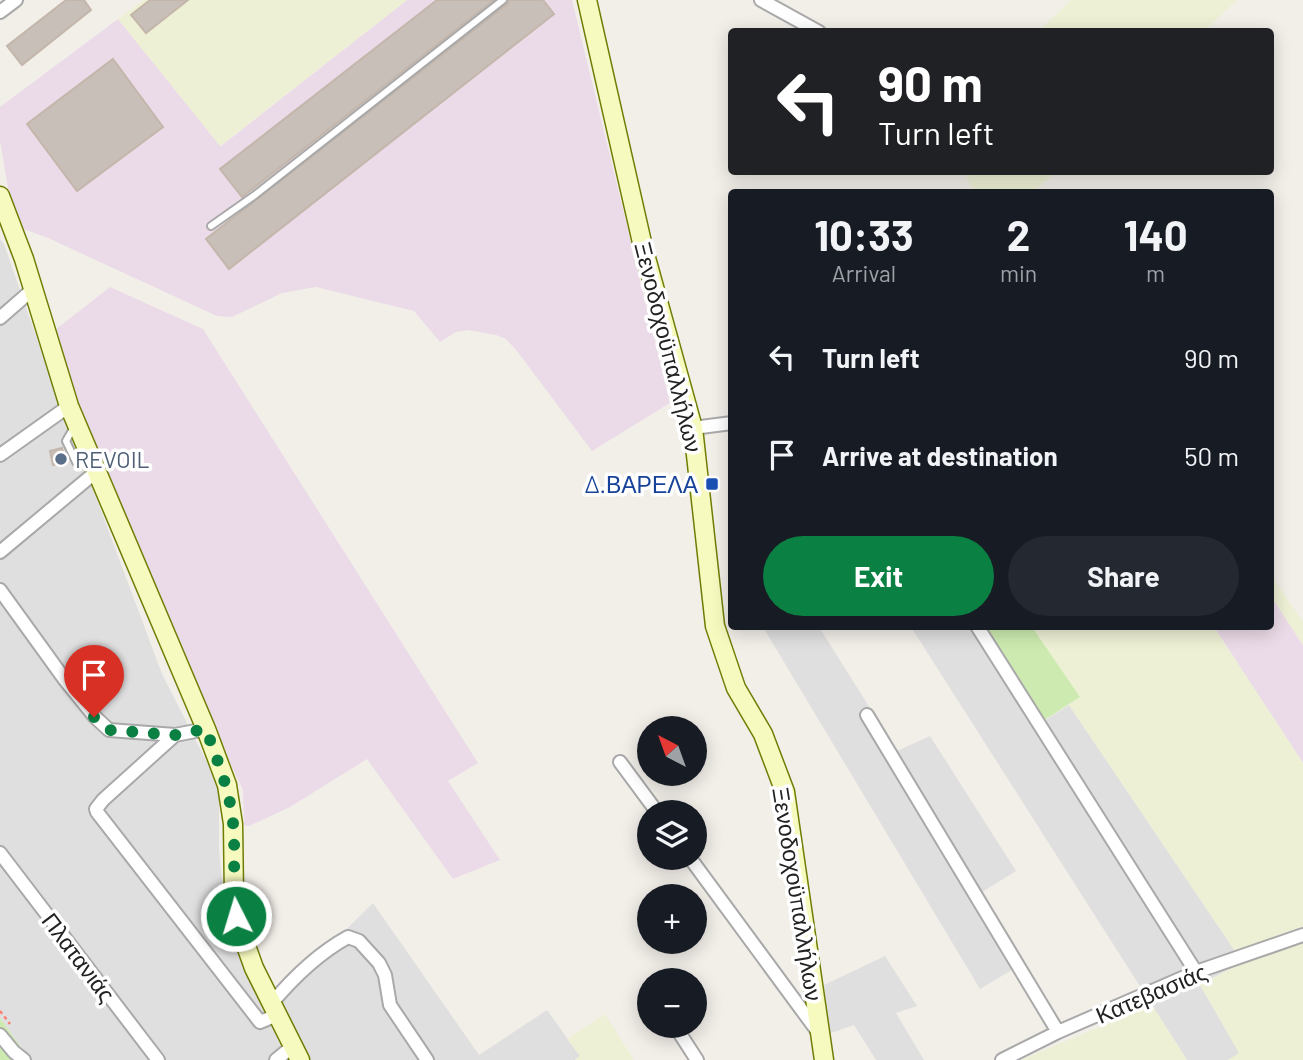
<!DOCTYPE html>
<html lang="en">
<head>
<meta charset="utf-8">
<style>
  :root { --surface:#171b24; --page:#242831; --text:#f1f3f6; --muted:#9ea1a6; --accent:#0b8043 }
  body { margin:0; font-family:Barlow,sans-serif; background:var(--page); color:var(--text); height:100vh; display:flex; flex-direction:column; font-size:26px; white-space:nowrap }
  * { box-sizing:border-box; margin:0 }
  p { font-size:23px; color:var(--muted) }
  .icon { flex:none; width:38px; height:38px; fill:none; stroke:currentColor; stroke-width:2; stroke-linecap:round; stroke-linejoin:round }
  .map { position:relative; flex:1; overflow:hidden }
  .sheet { position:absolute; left:728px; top:189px; width:546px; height:441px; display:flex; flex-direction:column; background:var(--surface); border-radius:7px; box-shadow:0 4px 18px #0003 }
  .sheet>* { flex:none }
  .top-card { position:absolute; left:728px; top:28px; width:546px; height:147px; border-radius:7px; box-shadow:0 4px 18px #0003; background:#202124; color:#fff; overflow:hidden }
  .needle { width:46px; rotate:319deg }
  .tools { position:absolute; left:637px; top:716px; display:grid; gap:14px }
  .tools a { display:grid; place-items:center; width:70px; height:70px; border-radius:50%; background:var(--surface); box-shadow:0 4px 18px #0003; font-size:35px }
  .pin { position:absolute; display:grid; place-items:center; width:60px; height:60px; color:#fff; margin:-72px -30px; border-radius:50% 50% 50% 0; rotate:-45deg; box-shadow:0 0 7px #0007 }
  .pin .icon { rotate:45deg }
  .me { position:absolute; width:77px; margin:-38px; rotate:355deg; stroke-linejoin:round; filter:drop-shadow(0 0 5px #0008) }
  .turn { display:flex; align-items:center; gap:24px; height:147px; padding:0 35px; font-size:32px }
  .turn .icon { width:91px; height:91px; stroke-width:2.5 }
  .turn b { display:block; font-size:49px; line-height:60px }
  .eta { display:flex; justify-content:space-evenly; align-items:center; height:119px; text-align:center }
  .eta b { font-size:42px; font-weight:700; line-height:49px }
  .action { display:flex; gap:14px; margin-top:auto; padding:14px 35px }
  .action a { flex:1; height:80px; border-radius:42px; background:var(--accent); color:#fff; font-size:28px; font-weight:700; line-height:80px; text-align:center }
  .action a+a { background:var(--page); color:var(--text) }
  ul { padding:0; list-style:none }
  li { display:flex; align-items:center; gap:21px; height:98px; padding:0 35px }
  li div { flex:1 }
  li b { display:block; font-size:26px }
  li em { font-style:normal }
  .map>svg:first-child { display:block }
  .residential { fill:#e0dfdf }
  .industrial { fill:#ebdbe8 }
  .farmland { fill:#eef0d5 }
  .grass { fill:#cdebb0 }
  .building { fill:#c7bfb8; stroke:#c4b6ab; stroke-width:2 }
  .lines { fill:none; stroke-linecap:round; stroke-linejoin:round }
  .lane-casing { stroke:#a9a9a9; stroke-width:10 }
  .street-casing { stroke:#a9a9a9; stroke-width:16 }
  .secondary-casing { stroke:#707d05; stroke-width:21 }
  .path { stroke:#fa8072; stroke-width:2.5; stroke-dasharray:3.5 3.5; stroke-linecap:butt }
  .lane { stroke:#fff; stroke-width:6 }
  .street { stroke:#fff; stroke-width:12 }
  .secondary { stroke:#f7fabf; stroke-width:18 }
  .route { stroke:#0b8043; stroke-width:12; stroke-dasharray:0 21.6 }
  .service-dot { fill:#5c6f8a; stroke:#fff; stroke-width:2.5 }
  .transit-dot { fill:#1a4fb4; stroke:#fff; stroke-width:2.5 }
  .labels { text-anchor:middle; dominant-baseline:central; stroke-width:7; stroke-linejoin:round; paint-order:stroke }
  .street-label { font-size:23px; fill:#222; stroke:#fff }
  .service-label { font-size:23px; fill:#4e5e75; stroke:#fff; text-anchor:start }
  .transit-label { font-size:23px; fill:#164399; stroke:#fff; text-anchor:end }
</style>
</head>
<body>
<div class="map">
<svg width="1303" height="1060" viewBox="0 0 1303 1060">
  <rect width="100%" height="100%" fill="#f2efe9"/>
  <path class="residential" d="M0 239 4 244 38 342 162 674 219 786V850L227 930 287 1060H30L0 1018Z
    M763 627H819L897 751 930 736 1016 871 979 894 1020 965 980 989Z
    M911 627H981L1044 721 1069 705 1237 954 1241 963 1200 985 1240 1053 1228 1060H1187Z
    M373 903 479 1055 547 1010 580 1056 575 1060H311L277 998Z
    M885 956 917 1006 896 1013 924 1060H876L854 1025 828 1034 824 985Z"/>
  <path class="industrial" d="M407 0H572L670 403 592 451 517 351 506 339 496 335 468 330 456 332 440 342 414 311 316 287 282 293 232 317 217 316 48 238 18 227 13 217 0 141V107L118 19 221 146Z
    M110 287 203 329 478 763 448 781 500 860 453 879 367 759 290 807 249 826 244 825 243 790 194 689 105 480 50 334Z
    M1271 596 1303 645V763L1214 627 1270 626Z"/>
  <path class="farmland" d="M144 0H407L220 146 118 19Z
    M1071 0H1237L1204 31H1039Z
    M964 172H1057L1033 192H974Z
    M1271 575 1303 622V645L1271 596Z
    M1032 627H1214L1303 763V1060H1228L1239 1053 1200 985 1241 963 1237 954 1069 705 1079 697Z
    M1152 1005 1187 1060H1021L1025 1058Z
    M605 1014 634 1060H575L580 1056 567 1039Z"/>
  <path class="grass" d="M981 627H1032L1080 697 1043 721Z
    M0 1018 30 1060H0Z"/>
  <path class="building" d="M66 0H84L91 10 22 65 7 46Z
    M150 0H188L146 33 131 15Z
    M437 0H494L242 197 220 169Z
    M509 0H543L554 14 229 269 206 239 507 4Z
    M113 59 163 127 77 191 27 124Z
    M62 448 65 462 53 465 50 451Z"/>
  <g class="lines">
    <g class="lane-casing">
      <path id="lane" d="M211 226 255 195 503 0
        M74 427 66 441 76 462 89 463"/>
    </g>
    <g class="street-casing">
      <path id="street" d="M761 0 819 32
        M0 12 16 0
        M0 318 32 290
        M693 428 732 423
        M0 455 69 406
        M0 552 97 471
        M0 590 65 680 95 717 109 730 175 735 206 729
        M977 626 1196 972
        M867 715 1058 1032
        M175 735 103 800 96 809 97 812 260 1022 277 1015
        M620 762 657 812
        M0 853 158 1060
        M690 858 818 1032
        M271 1004C292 979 319 953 348 937L359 941 379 963 385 975 390 1005 427 1060
        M675 1026 697 1060
        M0 1035 14 1052 24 1060
        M276 1060 293 1046
        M1002 1060 1058 1032 1196 972 1303 935"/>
    </g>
    <g class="secondary-casing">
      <path id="secondary" d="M587 0 643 247 693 428 715 626 736 688 763 734 785 792 824 1060
        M0 196 24 259 69 406 206 729 227 785 233 824 234 897 240 929 254 968 300 1060"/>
    </g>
    <path class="path" d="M0 1011 10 1024"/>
    <use href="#lane" class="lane"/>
    <use href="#street" class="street"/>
    <use href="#secondary" class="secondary"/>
  </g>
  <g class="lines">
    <path class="route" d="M94 717 109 730 175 735 206 729C217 760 230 790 233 823 236 854 232 885 236 916"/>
  </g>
  <circle class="service-dot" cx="61" cy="459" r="7"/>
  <rect class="transit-dot" x="705" y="477" width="14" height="14" rx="3.5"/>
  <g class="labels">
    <g class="street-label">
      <text transform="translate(669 347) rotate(76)">Ξενοδοχοϋπαλλήλων</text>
      <text transform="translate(798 894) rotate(81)">Ξενοδοχοϋπαλλήλων</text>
      <text transform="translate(79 957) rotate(53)">Πλατανιάς</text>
      <text transform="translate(1151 993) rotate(-23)">Κατεβασιάς</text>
    </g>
    <g class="service-label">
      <text x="75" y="459">REVOIL</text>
    </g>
    <g class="transit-label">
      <text x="698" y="484">Δ.ΒΑΡΕΛΑ</text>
    </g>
  </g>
</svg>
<div class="tools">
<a><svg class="needle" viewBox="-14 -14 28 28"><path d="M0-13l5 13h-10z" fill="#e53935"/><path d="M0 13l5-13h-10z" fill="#9ea1a6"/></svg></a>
<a><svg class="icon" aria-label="layers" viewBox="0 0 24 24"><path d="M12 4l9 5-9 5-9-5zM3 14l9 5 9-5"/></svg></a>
<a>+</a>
<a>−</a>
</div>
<div class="pin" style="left:94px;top:717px;background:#d93025"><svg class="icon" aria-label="arrive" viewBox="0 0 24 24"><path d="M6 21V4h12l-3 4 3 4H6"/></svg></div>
<svg class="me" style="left:236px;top:916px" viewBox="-20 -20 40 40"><circle r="17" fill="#0b8043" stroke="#fff" stroke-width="3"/><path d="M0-11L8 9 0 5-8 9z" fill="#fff"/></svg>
<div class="top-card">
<div class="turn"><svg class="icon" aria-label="left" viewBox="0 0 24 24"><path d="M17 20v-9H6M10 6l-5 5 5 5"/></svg><div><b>90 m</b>Turn left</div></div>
</div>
<section class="sheet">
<div class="eta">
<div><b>10:33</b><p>Arrival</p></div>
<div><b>2</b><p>min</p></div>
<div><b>140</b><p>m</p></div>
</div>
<ul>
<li><svg class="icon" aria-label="left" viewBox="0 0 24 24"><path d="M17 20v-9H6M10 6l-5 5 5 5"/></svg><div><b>Turn left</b></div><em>90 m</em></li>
<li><svg class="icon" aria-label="arrive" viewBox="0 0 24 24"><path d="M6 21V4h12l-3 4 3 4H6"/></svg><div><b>Arrive at destination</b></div><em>50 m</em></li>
</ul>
<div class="action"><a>Exit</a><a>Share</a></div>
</section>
</div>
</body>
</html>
